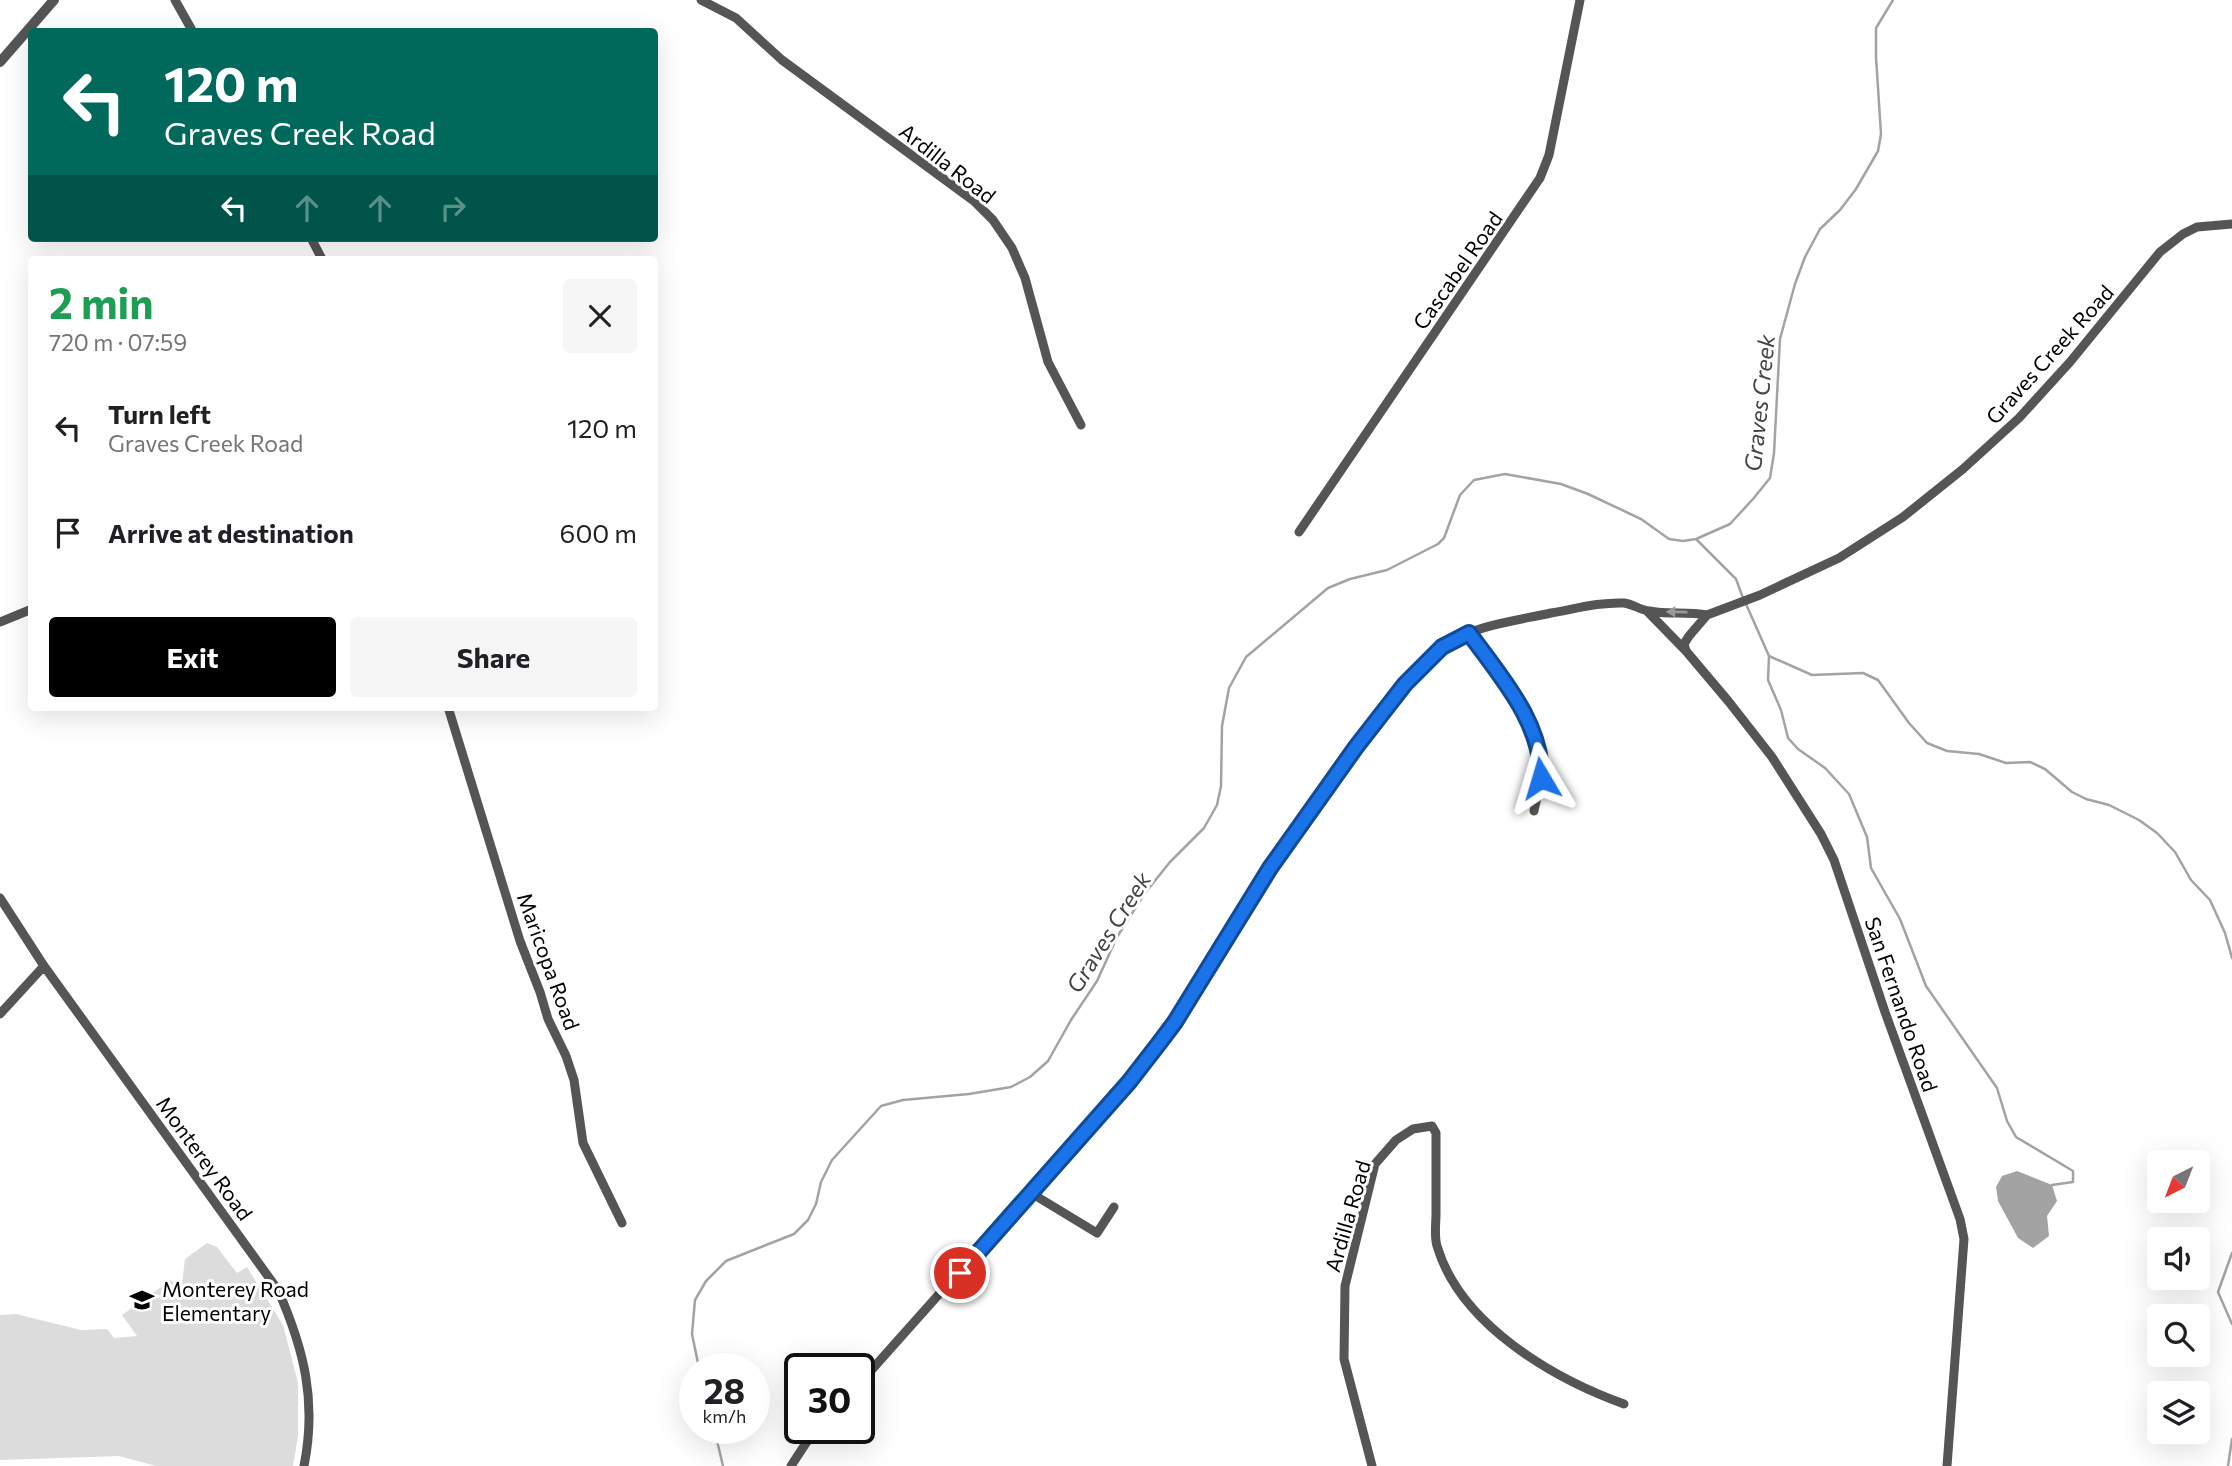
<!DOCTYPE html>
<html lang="en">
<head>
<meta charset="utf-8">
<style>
  :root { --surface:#fff; --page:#f6f6f6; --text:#202124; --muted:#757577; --accent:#000 }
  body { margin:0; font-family:Commissioner,sans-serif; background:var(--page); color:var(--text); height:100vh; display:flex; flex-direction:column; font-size:26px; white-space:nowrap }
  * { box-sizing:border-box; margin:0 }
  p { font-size:23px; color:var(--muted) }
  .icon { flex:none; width:38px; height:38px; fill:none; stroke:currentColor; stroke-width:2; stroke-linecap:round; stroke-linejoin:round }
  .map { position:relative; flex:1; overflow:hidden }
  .sheet { position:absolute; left:28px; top:256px; width:630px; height:455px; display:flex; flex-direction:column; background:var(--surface); border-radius:7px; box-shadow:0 7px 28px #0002 }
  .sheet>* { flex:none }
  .guide { position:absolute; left:28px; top:28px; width:630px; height:214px; border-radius:7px; box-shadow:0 7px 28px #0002; background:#00695c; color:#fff; overflow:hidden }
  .needle { width:46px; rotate:222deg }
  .fabs { position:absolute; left:2147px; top:1150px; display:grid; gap:14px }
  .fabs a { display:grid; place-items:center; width:63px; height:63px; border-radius:7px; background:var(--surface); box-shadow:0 7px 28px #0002; font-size:35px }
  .speed { position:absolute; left:679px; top:1353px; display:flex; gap:14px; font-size:35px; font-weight:700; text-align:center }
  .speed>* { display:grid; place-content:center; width:91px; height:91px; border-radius:50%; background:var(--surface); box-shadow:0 7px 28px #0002; line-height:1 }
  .speed small { font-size:18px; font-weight:400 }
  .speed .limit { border:4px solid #111; border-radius:10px; background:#fff; color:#111 }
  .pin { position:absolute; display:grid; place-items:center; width:60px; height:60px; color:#fff; margin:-30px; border:4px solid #fff; border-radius:50%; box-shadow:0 2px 7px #0007 }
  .me { position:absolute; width:77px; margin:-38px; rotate:353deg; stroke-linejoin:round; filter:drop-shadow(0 0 5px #0008) }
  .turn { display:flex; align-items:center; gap:24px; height:147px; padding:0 21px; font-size:32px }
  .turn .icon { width:91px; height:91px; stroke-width:2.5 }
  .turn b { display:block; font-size:49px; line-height:60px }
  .lanes { display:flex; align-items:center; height:66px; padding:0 21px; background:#0003; justify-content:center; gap:35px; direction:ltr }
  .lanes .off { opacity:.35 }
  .round { display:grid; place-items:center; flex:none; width:74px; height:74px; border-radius:7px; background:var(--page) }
  .headline { display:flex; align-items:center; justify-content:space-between; height:119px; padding:0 21px }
  h1 { font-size:42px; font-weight:700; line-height:52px; color:#1e9e55 }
  .primary-button { display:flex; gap:14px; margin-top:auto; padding:14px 21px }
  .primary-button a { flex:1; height:80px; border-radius:7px; background:var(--accent); color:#fff; font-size:28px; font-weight:700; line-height:80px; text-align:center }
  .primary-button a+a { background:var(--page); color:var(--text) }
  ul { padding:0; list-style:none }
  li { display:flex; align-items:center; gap:21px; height:105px; padding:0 21px }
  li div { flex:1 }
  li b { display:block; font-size:26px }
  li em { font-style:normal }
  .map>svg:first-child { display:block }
  .green { fill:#dcdcdc }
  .water { fill:#a3a3a3 }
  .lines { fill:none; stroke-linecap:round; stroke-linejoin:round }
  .stream { stroke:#a3a3a3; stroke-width:2.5 }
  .minor { stroke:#555; stroke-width:9 }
  .tertiary { stroke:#555; stroke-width:10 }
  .oneway { fill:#999 }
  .route-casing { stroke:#114b97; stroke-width:18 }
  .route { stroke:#1a73e8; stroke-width:12 }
  .labels { text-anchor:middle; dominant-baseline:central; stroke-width:6; stroke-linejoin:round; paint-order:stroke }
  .street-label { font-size:21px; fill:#000; stroke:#fff }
  .poi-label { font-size:21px; fill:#000; stroke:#fff; text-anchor:start }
  .water-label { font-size:23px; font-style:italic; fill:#444; stroke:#fff }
</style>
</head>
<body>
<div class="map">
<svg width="2232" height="1466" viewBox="0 0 2232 1466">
  <rect width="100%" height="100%" fill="#fff"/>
  <path class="green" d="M207 1243 217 1247 237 1273 247 1267 283 1325 298 1383V1436L293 1466H156L119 1456 0 1460V1315L16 1314 81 1330 107 1329 114 1338 137 1336 122 1315 171 1280 184 1299 189 1295 182 1284 185 1259Z"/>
  <path class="water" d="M2017 1171 2052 1185 2057 1201 2047 1216 2049 1236 2033 1248 2018 1238 1998 1201 1996 1187 2002 1176Z"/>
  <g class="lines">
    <path class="stream" d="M1696 539 1736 579 1743 598
      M1746 604 1769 656 1768 680 1781 710 1788 738 1798 749 1825 768 1849 794 1867 837 1871 868 1900 919 1926 986 1997 1088 2007 1121 2016 1137 2073 1171V1182L2052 1185
      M1769 656 1812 675 1863 673 1878 680 1909 723 1927 743 1947 751 1979 754 2006 763 2030 762 2045 769 2072 792 2086 799 2109 805 2139 820 2157 833 2175 852 2191 880 2210 900 2225 933 2232 958
      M2232 1253 2218 1292 2232 1324
      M699 1368 692 1334 695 1300 706 1281 726 1261 794 1234 808 1220 816 1204 821 1182 832 1160 881 1106 903 1100 969 1094 1011 1087 1030 1077 1048 1061 1071 1020 1097 981 1117 937 1145 893 1170 862 1204 828 1217 805 1221 786 1222 726 1229 688 1246 657 1328 588 1350 579 1387 570 1438 544 1444 538 1460 495 1474 480 1505 474 1561 484 1588 494 1641 519 1669 539 1683 541 1696 539 1730 524 1753 499 1770 478 1774 453 1780 339 1795 284 1805 257 1820 229 1840 210 1856 189 1878 151 1881 134 1876 57V28L1893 0
      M714 1428 723 1466
      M2228 1466 2232 1439"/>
    <path class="minor" d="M175 0 193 32
      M701 0 736 18 782 60 974 201 993 220 1012 248 1025 278 1048 362 1081 425
      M311 238 322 259
      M1299 532 1540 178 1549 155 1580 0
      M1647 611 1686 651 1729 702 1772 757 1821 834 1834 860 1885 1012 1960 1219 1964 1239 1947 1466
      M0 622 32 609
      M1469 633C1493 667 1538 720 1542 762 1543 778 1537 795 1534 811
      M1686 651 1684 644 1689 636 1707 615 1760 595 1839 558 1903 517 1963 469 2019 418 2070 362 2160 252 2183 234 2197 227 2232 224
      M448 707 520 941 540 992 548 1019 566 1056 574 1080 583 1143 622 1223
      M0 898 44 966 278 1290C304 1349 317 1401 304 1466
      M0 1014 44 966
      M1031 1193 1097 1233 1114 1207
      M859 1384 1145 1063C1191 1002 1227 935 1268 870 1299 822 1334 774 1370 728 1392 699 1414 666 1445 645 1475 625 1515 621 1551 613 1575 609 1599 602 1624 603 1633 604 1640 610 1649 611 1668 615 1687 611 1707 615
      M791 1466 806 1443 820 1428
      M1372 1466 1344 1359 1345 1286 1375 1164 1396 1140 1413 1129 1432 1126 1436 1133C1436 1160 1436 1187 1436 1214 1436 1224 1434 1236 1437 1246 1460 1324 1552 1378 1624 1404"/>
    <path class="tertiary" d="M0 62 54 0"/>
  </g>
  <defs><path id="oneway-solid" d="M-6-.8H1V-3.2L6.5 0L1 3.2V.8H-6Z" transform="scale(1.75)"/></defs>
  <use class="oneway" href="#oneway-solid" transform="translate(1677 612) rotate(-179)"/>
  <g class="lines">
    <g class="route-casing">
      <path id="route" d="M960 1273 1129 1082 1160 1042 1175 1022 1270 868 1356 747 1405 684 1442 647 1469 633C1499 675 1543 723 1541 778"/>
    </g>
    <use href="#route" class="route"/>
  </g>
  <defs>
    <g id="school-bare" transform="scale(1.89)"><path d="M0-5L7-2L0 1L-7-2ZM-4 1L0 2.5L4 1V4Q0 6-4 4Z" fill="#000" stroke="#fff" stroke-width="2.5" paint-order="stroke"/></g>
  </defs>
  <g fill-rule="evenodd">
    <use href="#school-bare" x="142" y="1300"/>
  </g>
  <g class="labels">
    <g class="street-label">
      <text transform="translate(948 163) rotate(38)">Ardilla Road</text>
      <text transform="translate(1457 270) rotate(-55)">Cascabel Road</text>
      <text transform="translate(2049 354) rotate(-48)">Graves Creek Road</text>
      <text transform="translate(549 961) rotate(70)">Maricopa Road</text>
      <text transform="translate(1902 1004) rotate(71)">San Fernando Road</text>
      <text transform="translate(205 1158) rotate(54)">Monterey Road</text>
      <text transform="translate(1347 1216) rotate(-74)">Ardilla Road</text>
    </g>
    <g class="poi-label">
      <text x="162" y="1288">Monterey Road<tspan x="162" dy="24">Elementary</tspan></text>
    </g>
    <g class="water-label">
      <text transform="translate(1759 403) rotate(-84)">Graves Creek</text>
      <text transform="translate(1108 932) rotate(-58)">Graves Creek</text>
    </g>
  </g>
</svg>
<div class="fabs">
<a><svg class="needle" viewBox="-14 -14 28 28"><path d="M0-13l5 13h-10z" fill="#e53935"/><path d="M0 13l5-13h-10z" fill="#757577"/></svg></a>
<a><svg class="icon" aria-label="sound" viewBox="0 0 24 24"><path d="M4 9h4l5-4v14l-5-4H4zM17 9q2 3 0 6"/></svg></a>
<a><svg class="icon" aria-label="search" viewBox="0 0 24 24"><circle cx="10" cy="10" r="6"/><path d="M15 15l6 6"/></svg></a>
<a><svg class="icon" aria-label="layers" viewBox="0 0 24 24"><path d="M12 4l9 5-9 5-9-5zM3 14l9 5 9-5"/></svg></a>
</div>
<div class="speed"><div>28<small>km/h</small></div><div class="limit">30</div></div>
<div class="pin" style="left:960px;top:1273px;background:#d93025"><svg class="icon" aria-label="arrive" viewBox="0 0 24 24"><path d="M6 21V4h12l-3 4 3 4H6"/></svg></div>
<svg class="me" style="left:1541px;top:778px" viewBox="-20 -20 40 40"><path d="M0-17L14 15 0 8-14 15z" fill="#1a73e8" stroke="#fff" stroke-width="4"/></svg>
<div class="guide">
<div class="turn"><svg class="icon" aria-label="left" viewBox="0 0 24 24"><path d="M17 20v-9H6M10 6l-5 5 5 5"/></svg><div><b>120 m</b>Graves Creek Road</div></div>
<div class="lanes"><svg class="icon" aria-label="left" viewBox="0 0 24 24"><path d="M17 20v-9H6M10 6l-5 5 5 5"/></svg><svg class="icon off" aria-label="ahead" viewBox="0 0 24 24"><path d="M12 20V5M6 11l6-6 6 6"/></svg><svg class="icon off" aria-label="ahead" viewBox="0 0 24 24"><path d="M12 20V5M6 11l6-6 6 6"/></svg><svg class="icon off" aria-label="right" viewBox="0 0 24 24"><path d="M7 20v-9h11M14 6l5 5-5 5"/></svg></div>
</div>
<section class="sheet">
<div class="headline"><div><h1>2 min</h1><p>720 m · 07:59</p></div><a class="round"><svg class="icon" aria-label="close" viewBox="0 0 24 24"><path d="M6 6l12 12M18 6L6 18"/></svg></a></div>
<ul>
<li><svg class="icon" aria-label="left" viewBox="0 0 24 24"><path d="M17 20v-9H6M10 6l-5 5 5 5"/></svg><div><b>Turn left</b><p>Graves Creek Road</p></div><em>120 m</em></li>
<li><svg class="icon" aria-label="arrive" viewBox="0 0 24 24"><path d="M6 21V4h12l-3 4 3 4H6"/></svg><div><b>Arrive at destination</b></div><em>600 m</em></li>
</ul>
<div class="primary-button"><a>Exit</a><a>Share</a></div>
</section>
</div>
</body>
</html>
